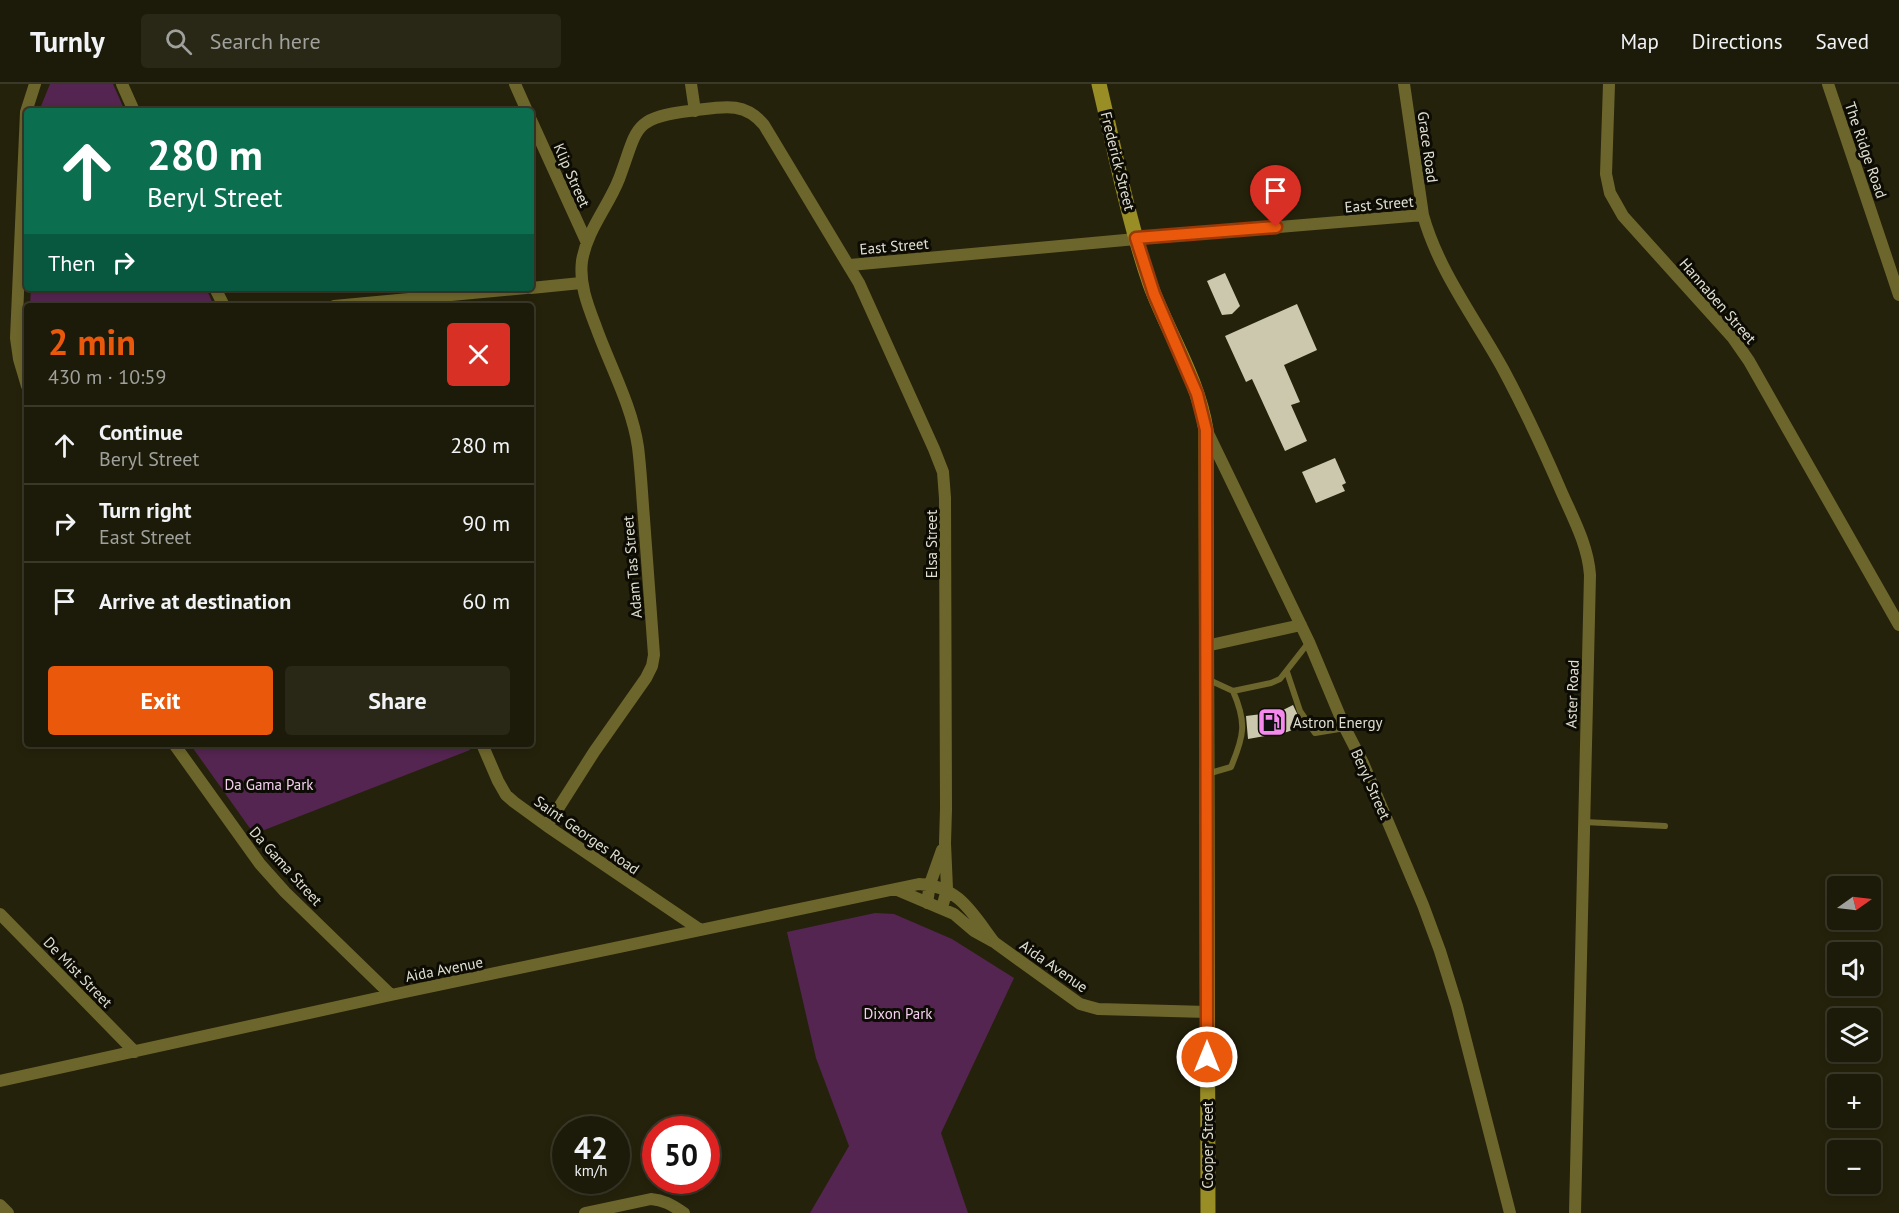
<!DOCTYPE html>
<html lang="en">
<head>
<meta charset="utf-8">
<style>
  :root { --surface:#1c1a08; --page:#292716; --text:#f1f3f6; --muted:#a0a19c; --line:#3a3829; --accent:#ea580c }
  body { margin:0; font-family:"PT Sans",sans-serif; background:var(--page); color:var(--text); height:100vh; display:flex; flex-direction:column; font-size:22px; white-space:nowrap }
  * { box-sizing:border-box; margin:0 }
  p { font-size:20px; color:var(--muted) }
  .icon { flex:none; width:33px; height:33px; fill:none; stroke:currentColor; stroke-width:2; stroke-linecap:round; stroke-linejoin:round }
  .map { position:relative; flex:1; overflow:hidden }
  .panel { position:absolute; left:24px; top:219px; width:510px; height:444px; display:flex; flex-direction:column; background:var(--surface); border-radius:6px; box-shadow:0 3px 9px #0003,0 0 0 2px var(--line) }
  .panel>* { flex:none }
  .top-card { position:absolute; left:24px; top:24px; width:510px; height:183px; border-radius:6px; box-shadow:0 3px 9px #0003,0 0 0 2px var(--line); background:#0b6e4f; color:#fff; overflow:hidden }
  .needle { width:39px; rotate:76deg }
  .buttons { position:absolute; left:1827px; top:792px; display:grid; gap:12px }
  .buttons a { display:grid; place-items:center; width:54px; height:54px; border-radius:6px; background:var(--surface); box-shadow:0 3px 9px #0003,0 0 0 2px var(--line); font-size:30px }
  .speed { position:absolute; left:552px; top:1032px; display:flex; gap:12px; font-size:30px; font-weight:700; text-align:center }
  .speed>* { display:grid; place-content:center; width:78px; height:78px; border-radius:50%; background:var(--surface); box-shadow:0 3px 9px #0003,0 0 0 2px var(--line); line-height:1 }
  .speed small { font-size:15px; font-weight:400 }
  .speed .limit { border:9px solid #d22; background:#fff; color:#111 }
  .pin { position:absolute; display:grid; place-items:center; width:51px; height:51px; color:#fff; margin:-62px -26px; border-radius:50% 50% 50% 0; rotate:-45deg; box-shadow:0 0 6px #0007 }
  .pin .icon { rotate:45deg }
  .me { position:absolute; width:66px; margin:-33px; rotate:0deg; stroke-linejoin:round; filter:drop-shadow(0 0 4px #0008) }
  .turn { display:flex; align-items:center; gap:21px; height:126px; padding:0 24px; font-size:27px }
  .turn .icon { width:78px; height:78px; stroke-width:2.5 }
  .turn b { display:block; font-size:42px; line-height:51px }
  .then { display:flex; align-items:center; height:57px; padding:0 24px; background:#0003; gap:12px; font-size:22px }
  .round { display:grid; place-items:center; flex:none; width:63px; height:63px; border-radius:6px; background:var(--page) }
  .overview { display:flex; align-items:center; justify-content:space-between; height:102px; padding:0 24px }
  h1 { font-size:36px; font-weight:700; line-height:45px; color:var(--accent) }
  .button { display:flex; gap:12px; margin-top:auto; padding:12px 24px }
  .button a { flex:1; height:69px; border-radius:6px; background:var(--accent); color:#fff; font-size:24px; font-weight:700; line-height:69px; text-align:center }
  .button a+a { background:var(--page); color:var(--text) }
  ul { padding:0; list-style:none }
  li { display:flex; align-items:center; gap:18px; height:78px; padding:0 24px; border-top:2px solid var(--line) }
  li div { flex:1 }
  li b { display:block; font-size:22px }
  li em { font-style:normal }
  header { display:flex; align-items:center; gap:36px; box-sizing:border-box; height:84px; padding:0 30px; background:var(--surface); border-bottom:2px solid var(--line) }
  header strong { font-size:28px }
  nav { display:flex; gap:33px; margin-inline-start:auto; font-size:21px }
  .search { width:420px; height:54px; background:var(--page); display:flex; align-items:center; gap:15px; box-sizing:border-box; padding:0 21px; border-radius:6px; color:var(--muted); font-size:22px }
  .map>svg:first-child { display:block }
  .green { fill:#542551 }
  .building { fill:#cbc8ad }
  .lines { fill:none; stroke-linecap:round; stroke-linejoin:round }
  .service { stroke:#6d662c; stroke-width:6 }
  .minor { stroke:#6d662c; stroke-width:12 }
  .secondary { stroke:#998d25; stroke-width:15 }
  .route-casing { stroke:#983908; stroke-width:15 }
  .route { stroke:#ea580c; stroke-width:10 }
  .labels { text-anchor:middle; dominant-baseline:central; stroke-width:6; stroke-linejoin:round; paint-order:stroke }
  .street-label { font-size:15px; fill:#e1dfd1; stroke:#0c0b04 }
  .poi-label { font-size:15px; fill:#e1dfd1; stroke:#0c0b04; text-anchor:start }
  .park-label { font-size:15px; fill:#f5d0f0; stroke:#0c0b04 }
</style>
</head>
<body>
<header>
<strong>Turnly</strong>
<div class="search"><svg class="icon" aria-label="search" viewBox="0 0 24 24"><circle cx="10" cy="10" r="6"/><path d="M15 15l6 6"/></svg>Search here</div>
<nav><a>Map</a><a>Directions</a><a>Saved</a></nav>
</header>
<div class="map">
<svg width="1899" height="1129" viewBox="0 0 1899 1129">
  <rect width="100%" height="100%" fill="#25220b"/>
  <path class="green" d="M50 0H113L125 27H39Z
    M31 204H206L214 222H30Z
    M190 660H468L470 666 254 750Z
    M875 829 894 830 952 855 1014 894 941 1049 968 1129H810L849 1062 816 974 787 848Z"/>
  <path class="building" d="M1225 189 1240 222 1232 230 1222 231 1207 197Z
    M1297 220 1317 266 1284 281 1300 318 1291 321 1307 357 1285 367 1252 295 1246 298 1225 252Z
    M1335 374 1346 399 1342 401 1345 407 1316 419 1302 388Z
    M1293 621 1303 642 1287 648 1248 655 1246 632 1279 628Z"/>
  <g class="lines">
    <path class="service" d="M1287 588 1300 627 1315 649 1345 644
      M1207 595 1233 607C1247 639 1244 652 1231 683L1207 690
      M1233 607 1271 599 1280 595 1309 558
      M1584 738 1665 742"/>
    <path class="minor" d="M122 0 134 27
      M515 0 527 27
      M691 0 695 27
      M1404 0 1423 131C1439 188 1475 234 1503 285 1525 326 1544 367 1562 409 1574 436 1588 462 1590 491L1575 1129
      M1609 0 1606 90 1610 109 1623 132 1733 254 1749 277 1899 541
      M1828 0 1899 211
      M531 36 587 159
      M850 181 1136 155 1423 131
      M215 204 224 222
      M531 204 581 199
      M334 222 526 204
      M27 302 19 275 16 254 26 28 35 0
      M1207 347 1309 558 1345 644 1363 679 1423 821 1440 867 1457 922 1510 1129
      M1206 562 1301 541
      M174 660 260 780 285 808 391 911
      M482 660 498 697 506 711 514 718 547 742 699 845
      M547 742 594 668 646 594 652 582 654 571C651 526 647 481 644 435 642 411 641 387 638 363 632 322 610 282 596 243 588 222 579 200 582 177 587 146 608 123 619 95 638 45 631 34 689 27 718 24 743 15 764 41L859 199 934 365 943 388 945 414 946 725 945 759 947 805 942 824
      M895 805 954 830 974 847 994 858 1080 920 1098 925 1207 928
      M927 819 930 800 942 766
      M0 830 135 968
      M0 997 391 911 919 800C959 802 972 829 994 858
      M0 1121 8 1129
      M585 1129 651 1115C665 1116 673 1122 684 1129"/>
    <path class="secondary" d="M1099 0C1115 67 1128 136 1150 200 1168 249 1198 294 1206 346L1208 1129"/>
  </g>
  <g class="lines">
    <g class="route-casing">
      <path id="route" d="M1207 973 1206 346 1197 310 1154 210 1136 154 1276 143"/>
    </g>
    <use href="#route" class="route"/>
  </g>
  <defs>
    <g id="fuel-square" transform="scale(1.5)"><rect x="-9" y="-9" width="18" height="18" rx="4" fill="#f689ee" stroke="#0c0b04"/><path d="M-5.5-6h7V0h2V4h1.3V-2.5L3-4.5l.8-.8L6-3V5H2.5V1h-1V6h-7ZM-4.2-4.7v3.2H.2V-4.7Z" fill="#111"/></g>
  </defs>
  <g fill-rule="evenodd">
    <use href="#fuel-square" x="1272" y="638"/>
  </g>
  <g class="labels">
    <g class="street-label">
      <text transform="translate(1428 63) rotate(82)">Grace Road</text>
      <text transform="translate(1866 66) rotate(71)">The Ridge Road</text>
      <text transform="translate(1118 77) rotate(76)">Frederick Street</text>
      <text transform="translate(572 91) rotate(66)">Klip Street</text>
      <text transform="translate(1379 120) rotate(-5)">East Street</text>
      <text transform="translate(894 162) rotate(-5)">East Street</text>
      <text transform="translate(1718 217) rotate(49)">Hannaben Street</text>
      <text transform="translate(931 460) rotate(-90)">Elsa Street</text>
      <text transform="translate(632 483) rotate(-95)">Adam Tas Street</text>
      <text transform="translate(1572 610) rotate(-88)">Aster Road</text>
      <text transform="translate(1371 700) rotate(66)">Beryl Street</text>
      <text transform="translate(587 751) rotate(35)">Saint Georges Road</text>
      <text transform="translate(286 782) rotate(48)">Da Gama Street</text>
      <text transform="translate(1054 882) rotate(35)">Aida Avenue</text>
      <text transform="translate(444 885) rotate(-11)">Aida Avenue</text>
      <text transform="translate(78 888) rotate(46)">De Mist Street</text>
      <text transform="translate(1207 1061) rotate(-90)">Cooper Street</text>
    </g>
    <g class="poi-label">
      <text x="1293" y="638">Astron Energy</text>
    </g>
    <g class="park-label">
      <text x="269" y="700">Da Gama Park</text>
      <text x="898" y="929">Dixon Park</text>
    </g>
  </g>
</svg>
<div class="buttons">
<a><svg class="needle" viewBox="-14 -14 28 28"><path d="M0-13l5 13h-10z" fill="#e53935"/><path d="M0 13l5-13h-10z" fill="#a0a19c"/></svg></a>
<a><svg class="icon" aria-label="sound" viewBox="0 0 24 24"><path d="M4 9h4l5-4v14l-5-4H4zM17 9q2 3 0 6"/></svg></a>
<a><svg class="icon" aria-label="layers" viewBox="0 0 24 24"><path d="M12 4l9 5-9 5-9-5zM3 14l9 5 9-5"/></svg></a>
<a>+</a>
<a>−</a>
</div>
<div class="speed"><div>42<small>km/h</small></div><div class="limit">50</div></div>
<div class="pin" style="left:1276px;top:143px;background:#d93025"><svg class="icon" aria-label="arrive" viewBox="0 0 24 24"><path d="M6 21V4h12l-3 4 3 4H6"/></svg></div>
<svg class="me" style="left:1207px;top:973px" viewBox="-20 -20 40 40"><circle r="17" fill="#ea580c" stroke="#fff" stroke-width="3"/><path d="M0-11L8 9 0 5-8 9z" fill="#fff"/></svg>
<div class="top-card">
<div class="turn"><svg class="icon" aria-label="ahead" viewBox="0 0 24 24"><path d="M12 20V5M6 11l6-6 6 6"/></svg><div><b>280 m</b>Beryl Street</div></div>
<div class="then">Then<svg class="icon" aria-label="right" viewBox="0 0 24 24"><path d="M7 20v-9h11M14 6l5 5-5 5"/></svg></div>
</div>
<section class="panel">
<div class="overview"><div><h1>2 min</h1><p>430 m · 10:59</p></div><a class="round" style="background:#d93025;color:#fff"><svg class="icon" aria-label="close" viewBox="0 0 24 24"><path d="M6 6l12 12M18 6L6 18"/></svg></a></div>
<ul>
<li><svg class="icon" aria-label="ahead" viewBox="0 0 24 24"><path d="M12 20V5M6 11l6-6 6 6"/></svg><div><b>Continue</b><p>Beryl Street</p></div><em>280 m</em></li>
<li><svg class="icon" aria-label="right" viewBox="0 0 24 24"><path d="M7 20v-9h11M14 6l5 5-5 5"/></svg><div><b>Turn right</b><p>East Street</p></div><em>90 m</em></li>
<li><svg class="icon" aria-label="arrive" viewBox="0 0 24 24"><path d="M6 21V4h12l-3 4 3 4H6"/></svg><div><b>Arrive at destination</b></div><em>60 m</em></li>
</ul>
<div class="button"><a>Exit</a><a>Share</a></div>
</section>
</div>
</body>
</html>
